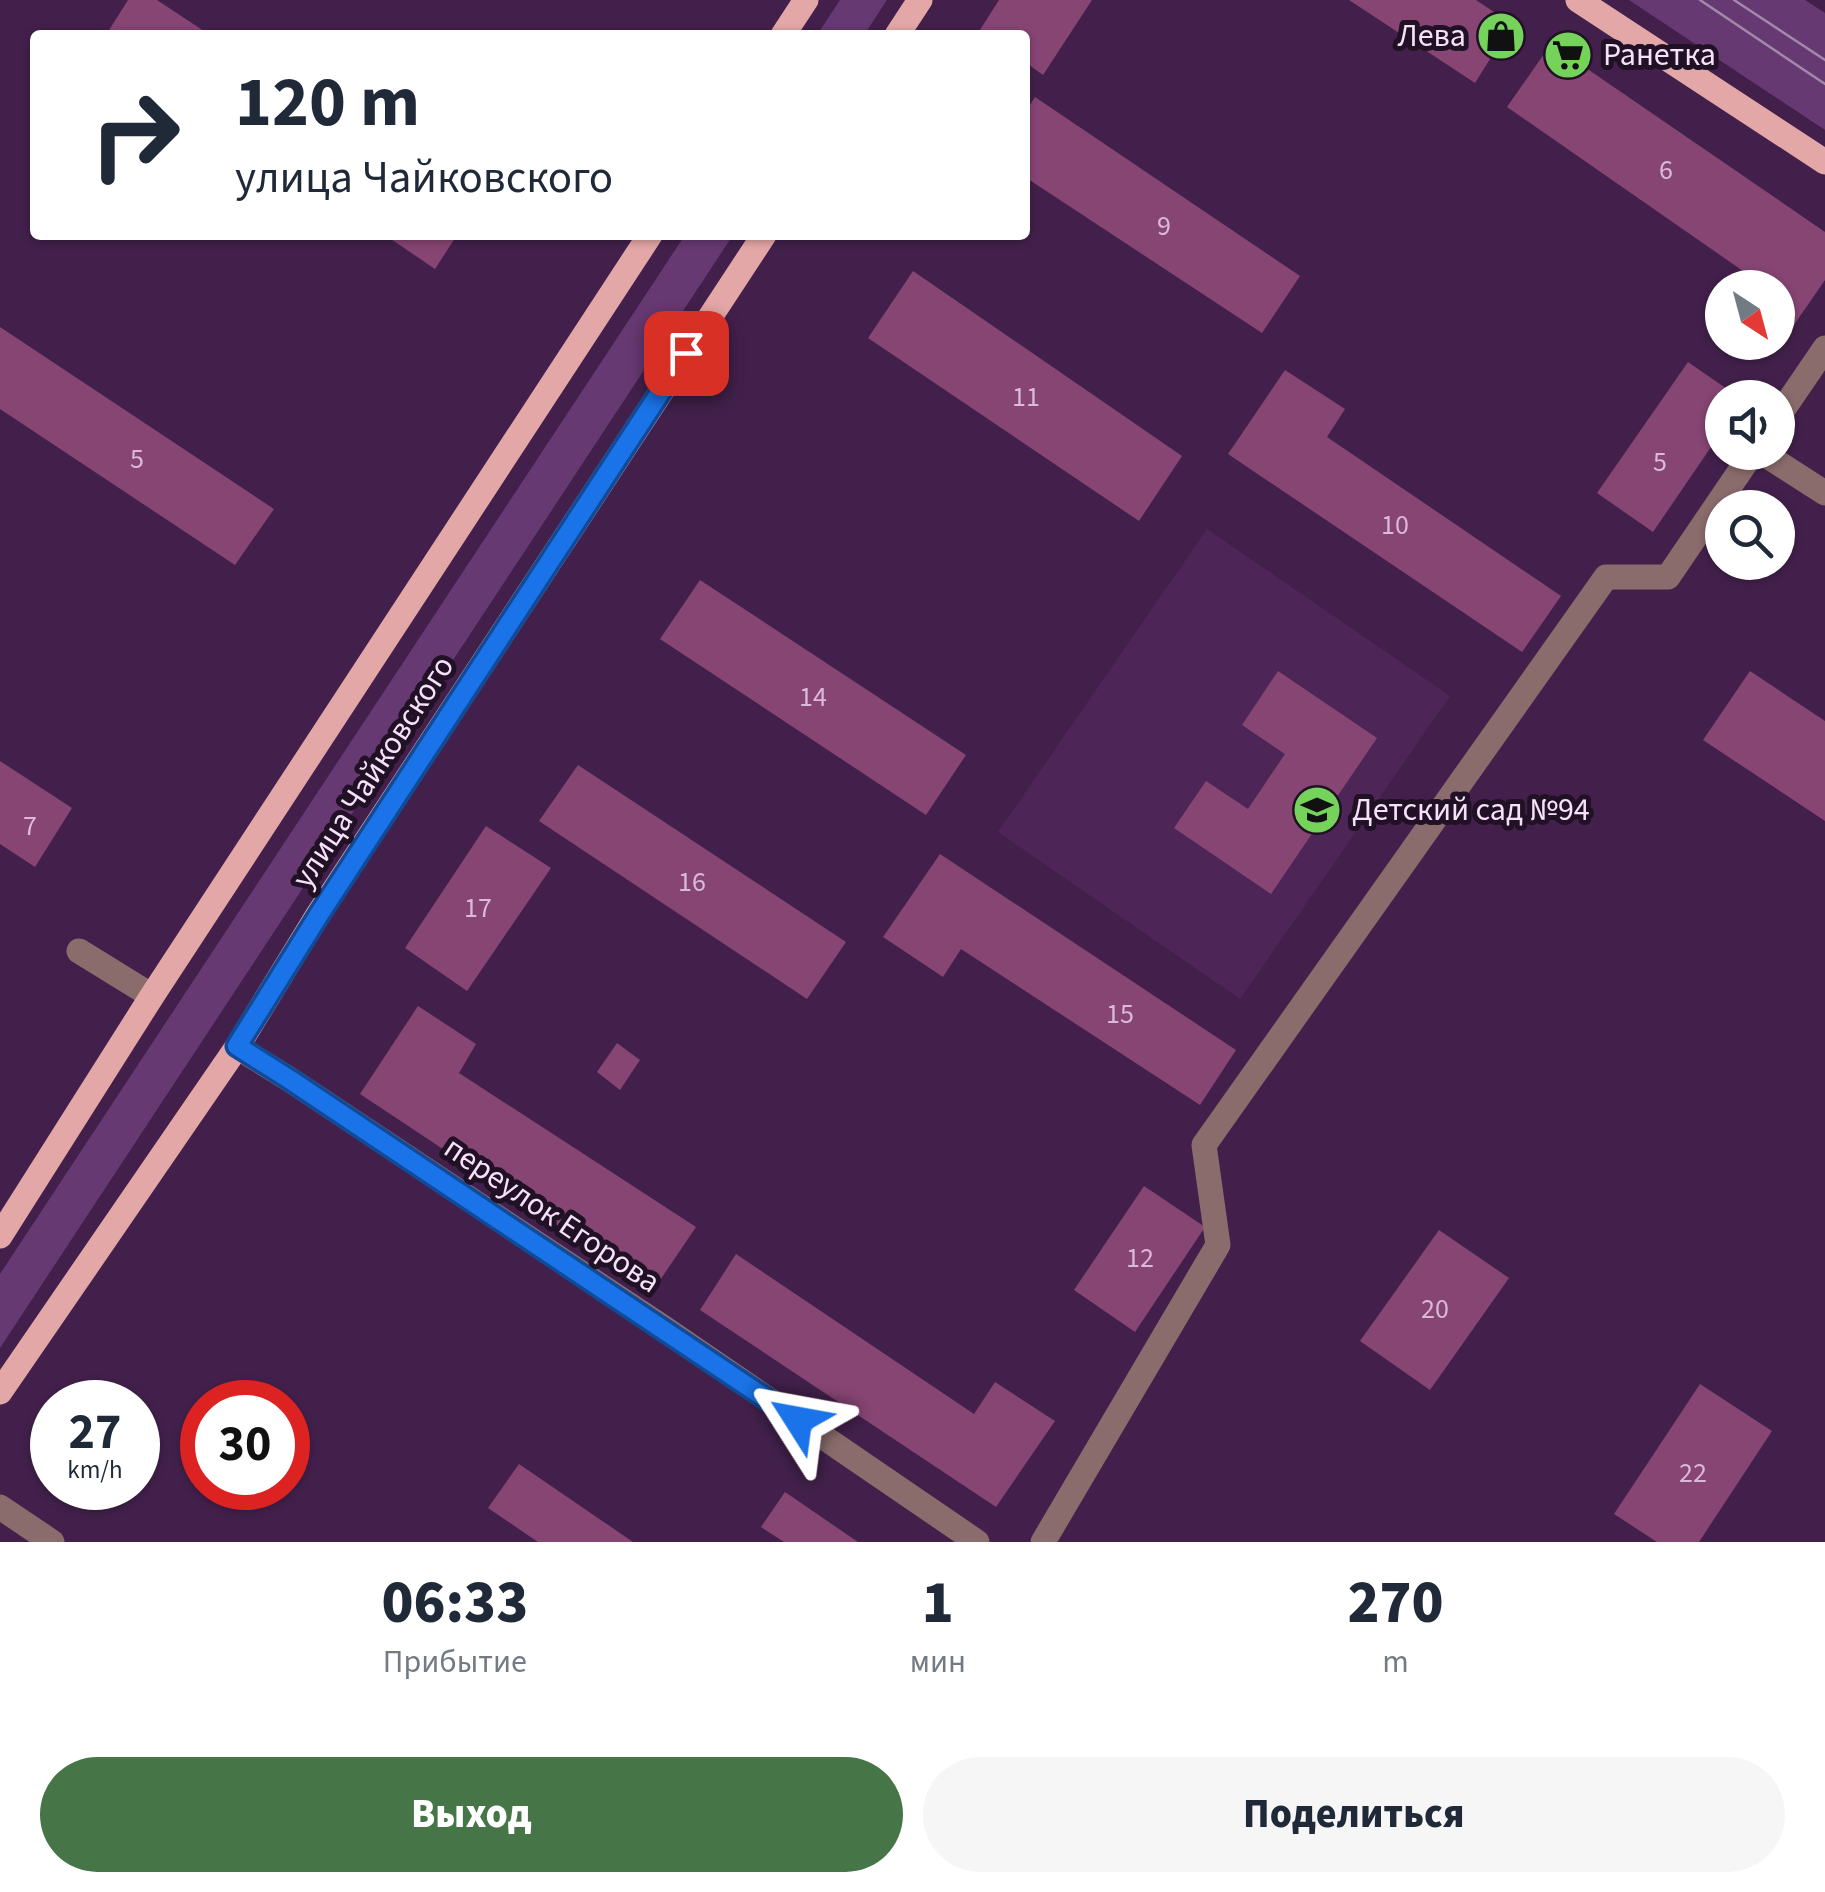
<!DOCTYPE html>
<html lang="ru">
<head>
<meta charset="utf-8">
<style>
  :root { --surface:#fff; --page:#f6f6f7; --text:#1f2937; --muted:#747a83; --accent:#467547 }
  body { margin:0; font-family:"Source Sans 3",sans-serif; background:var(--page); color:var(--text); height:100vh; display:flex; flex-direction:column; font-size:38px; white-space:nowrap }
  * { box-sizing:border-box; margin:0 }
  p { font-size:32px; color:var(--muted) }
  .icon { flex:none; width:55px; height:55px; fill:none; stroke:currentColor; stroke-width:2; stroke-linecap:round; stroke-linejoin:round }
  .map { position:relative; height:1542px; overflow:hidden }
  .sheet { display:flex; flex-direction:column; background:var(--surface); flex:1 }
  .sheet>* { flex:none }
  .hud { position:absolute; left:30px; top:30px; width:1000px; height:210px; border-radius:10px; box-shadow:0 2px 8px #0004; background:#fff; color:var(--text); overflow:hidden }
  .needle { width:65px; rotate:144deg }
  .fabs { position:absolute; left:1705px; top:270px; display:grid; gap:20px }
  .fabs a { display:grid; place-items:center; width:90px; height:90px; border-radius:50%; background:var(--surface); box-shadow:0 2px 8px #0004; font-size:50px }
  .speed { position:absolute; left:30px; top:1380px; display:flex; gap:20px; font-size:50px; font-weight:700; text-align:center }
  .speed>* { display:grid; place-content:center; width:130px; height:130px; border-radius:50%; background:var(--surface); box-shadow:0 2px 8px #0004; line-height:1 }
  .speed small { font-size:25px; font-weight:400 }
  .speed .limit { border:15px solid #d22; background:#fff; color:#111 }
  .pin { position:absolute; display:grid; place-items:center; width:85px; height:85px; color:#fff; margin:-42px; border-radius:20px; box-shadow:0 5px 15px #0006 }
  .me { position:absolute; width:110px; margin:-55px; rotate:304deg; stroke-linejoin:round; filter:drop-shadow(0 0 8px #0008) }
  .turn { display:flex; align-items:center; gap:35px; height:210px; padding:0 40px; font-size:45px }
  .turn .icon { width:130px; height:130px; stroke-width:2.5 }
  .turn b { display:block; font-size:70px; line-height:85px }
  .eta { display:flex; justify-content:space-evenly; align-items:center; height:170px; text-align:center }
  .eta b { font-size:60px; font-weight:800; line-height:70px }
  .action { display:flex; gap:20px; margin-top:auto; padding:20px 40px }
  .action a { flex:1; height:115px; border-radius:60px; background:var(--accent); color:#fff; font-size:40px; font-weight:800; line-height:115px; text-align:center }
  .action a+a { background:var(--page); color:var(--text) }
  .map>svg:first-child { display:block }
  .built { fill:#4d2657 }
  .green { fill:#673973 }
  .building { fill:#874574 }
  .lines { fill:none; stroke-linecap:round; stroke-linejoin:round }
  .minor { stroke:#8b6c6c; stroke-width:25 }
  .major { stroke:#e4a7a7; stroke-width:25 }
  .tram { stroke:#a388aa; stroke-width:2.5 }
  .route-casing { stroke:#114b97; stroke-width:25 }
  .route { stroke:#1a73e8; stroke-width:18 }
  .labels { text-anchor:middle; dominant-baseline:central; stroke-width:10; stroke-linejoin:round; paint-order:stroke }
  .number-label { font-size:28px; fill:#dab9d9 }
  .poi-label { font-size:32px; fill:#f6e0fb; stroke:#211125; text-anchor:start }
  .street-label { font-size:32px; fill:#f6e0fb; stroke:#211125 }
</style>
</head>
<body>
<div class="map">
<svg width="1825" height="1542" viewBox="0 0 1825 1542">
  <rect width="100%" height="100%" fill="#42204b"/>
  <path class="built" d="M1207 529 1450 696 1240 999 998 832Z"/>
  <path class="green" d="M840 0H887L864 35H817Z
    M1629 0H1805L1825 13V130Z
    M685 235H733L0 1348V1274Z"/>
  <path class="building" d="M128 0H157L210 35H106Z
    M999 0H1092L1043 75 1025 62V35H987L980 30Z
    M1349 0H1476L1512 24 1475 83Z
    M1551 44 1825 232V280L1787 335 1778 329V288H1732L1743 271 1507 107Z
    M1035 97 1300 276 1262 333 1025 177V113Z
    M385 235H457L435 269Z
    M913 271 1182 456 1139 521 868 338Z
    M0 327 274 509 235 565 0 409Z
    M1688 362 1740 398H1722V431L1653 532 1597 493Z
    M1285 370 1345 409 1327 437 1561 596 1522 652 1228 454Z
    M700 580 966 755 926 815 660 639Z
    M1278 671 1377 738 1271 894 1174 828 1206 781 1248 809 1285 754 1242 725Z
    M1750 671 1825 721V821L1703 740Z
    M0 761 72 808 35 867 0 844Z
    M578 765 846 942 807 999 539 821Z
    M486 826 551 868 467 991 405 948Z
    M940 854 1236 1050 1200 1105 961 949 943 977 883 937Z
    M418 1006 476 1044 459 1073 696 1227 654 1289 360 1094Z
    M617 1043 640 1060 620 1090 597 1072Z
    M1144 1186 1205 1227 1135 1332 1074 1290Z
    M1439 1230 1509 1278 1430 1390 1360 1341Z
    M736 1254 974 1414 995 1382 1055 1421 996 1507 700 1310Z
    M1700 1384 1772 1431 1699 1542H1657L1614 1514Z
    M519 1464 633 1542H538L488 1508Z
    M785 1492 858 1542H784L761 1527Z"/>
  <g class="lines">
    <path class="minor" d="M1778 417 1825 348
      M1761 452 1825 493
      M79 951 152 996
      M237 1047 289 1079 661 1326 977 1542
      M0 1507 52 1542
      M1043 1542 1218 1245 1204 1145 1606 577H1668L1753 452"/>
    <path class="major" d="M1578 0 1825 162
      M783 35 806 0
      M897 35 920 0
      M0 1236 152 996 650 235
      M0 1392 237 1047 319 913 764 235"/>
    <path class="tram" d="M1700 0 1825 84
      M1734 0 1825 60"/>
  </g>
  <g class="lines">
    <g class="route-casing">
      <path id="route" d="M686 353 320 913 237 1046 289 1079 798 1420"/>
    </g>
    <use href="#route" class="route"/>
  </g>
  <defs>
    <g id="shop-disc" transform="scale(2.5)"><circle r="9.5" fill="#75d25b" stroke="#211125"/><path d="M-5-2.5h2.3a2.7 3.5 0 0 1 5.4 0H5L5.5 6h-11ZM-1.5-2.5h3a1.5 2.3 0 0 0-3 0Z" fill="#111"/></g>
    <g id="supermarket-disc" transform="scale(2.5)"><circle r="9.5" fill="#75d25b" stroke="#211125"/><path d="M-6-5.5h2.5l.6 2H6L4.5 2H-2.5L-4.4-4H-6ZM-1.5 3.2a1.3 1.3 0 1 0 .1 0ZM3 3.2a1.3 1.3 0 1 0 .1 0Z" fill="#111"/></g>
    <g id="school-disc" transform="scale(2.5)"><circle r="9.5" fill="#75d25b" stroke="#211125"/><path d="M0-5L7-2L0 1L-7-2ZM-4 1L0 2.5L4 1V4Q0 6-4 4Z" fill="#111"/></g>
  </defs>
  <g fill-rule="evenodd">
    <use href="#shop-disc" x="1501" y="36"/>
    <use href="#supermarket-disc" x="1568" y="55"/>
    <use href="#school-disc" x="1317" y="810"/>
  </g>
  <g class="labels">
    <g class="number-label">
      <text x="1666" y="170">6</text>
      <text x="1164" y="226">9</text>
      <text x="1026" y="397">11</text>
      <text x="137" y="459">5</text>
      <text x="1660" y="462">5</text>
      <text x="1395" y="525">10</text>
      <text x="813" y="697">14</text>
      <text x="30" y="826">7</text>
      <text x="692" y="882">16</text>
      <text x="478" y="908">17</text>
      <text x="1120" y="1014">15</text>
      <text x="1140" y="1258">12</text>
      <text x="1435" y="1309">20</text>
      <text x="1693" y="1473">22</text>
    </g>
    <g class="poi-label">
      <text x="1466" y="36" text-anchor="end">Лева</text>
      <text x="1603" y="55">Ранетка</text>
      <text x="1352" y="810">Детский сад №94</text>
    </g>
    <g class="street-label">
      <text transform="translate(373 772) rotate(-57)">улица Чайковского</text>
      <text transform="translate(552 1215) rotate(34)">переулок Егорова</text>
    </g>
  </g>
</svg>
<div class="fabs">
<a><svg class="needle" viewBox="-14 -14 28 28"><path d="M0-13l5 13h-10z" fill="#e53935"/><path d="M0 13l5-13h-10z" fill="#747a83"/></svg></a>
<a><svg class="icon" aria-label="sound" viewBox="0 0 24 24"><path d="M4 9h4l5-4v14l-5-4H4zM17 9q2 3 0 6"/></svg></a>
<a><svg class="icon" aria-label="search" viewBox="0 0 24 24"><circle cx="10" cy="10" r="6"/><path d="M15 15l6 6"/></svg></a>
</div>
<div class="speed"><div>27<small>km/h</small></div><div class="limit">30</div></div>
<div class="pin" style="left:686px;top:353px;background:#d93025"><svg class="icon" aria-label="arrive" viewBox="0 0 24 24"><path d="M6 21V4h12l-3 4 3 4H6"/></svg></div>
<svg class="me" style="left:798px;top:1420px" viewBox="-20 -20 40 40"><path d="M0-17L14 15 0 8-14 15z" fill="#1a73e8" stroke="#fff" stroke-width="4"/></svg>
<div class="hud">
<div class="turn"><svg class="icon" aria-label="right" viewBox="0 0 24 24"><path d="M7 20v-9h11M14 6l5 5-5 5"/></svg><div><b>120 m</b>улица Чайковского</div></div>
</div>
</div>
<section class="sheet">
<div class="eta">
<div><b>06:33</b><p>Прибытие</p></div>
<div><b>1</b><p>мин</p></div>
<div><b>270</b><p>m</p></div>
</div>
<div class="action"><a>Выход</a><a>Поделиться</a></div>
</section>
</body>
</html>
